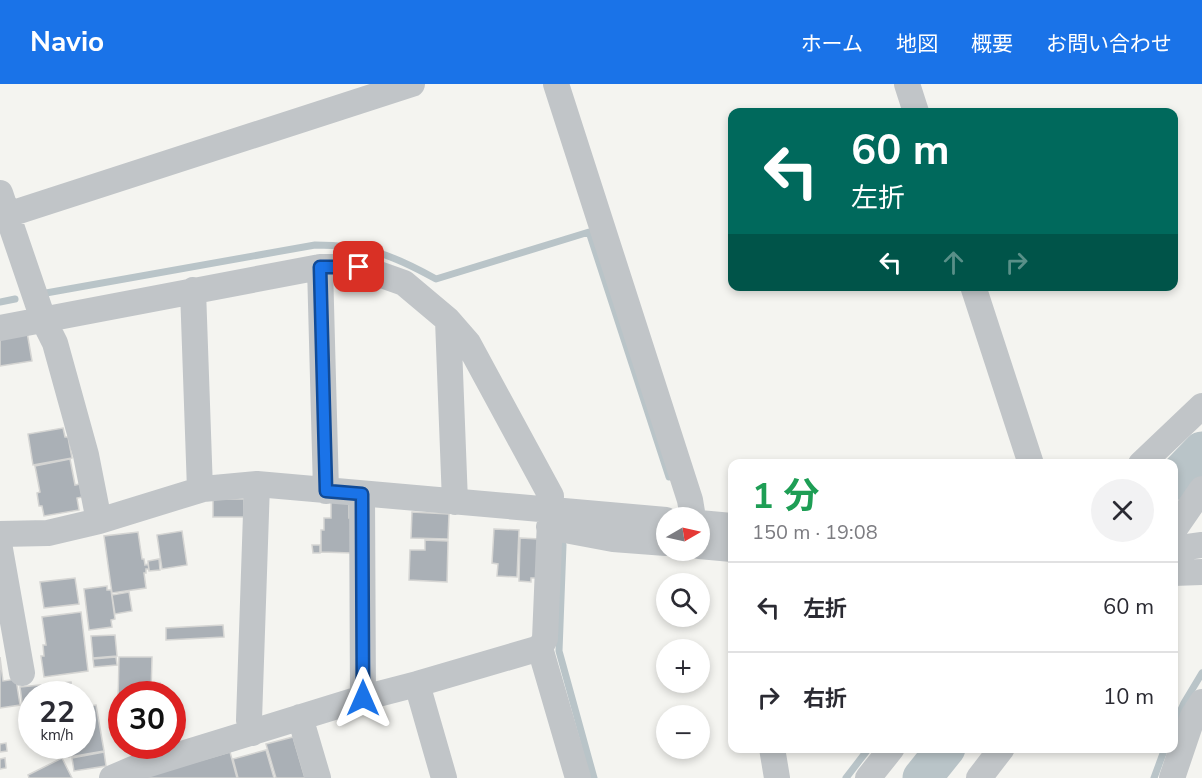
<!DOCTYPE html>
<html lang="ja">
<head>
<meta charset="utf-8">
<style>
  :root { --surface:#fff; --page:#f2f2f3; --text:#2b2b33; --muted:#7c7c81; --line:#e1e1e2; --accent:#1a73e8 }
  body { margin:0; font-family:"Nunito Sans","Noto Sans JP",sans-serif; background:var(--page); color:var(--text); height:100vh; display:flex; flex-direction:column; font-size:22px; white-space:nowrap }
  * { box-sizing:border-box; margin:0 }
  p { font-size:20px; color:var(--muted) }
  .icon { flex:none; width:33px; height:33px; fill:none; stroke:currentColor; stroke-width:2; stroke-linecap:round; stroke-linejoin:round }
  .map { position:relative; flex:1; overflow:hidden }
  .drawer { position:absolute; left:728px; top:375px; width:450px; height:294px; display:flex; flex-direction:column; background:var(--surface); border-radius:12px; box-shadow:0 3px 9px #0003 }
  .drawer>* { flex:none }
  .guide { position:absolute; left:728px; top:24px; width:450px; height:183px; border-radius:12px; box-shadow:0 3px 9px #0003; background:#00695c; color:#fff; overflow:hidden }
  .needle { width:39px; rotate:81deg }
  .tools { position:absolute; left:656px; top:423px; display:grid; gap:12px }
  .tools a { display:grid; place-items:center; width:54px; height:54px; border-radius:50%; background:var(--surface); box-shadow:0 3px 9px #0003; font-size:30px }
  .speed { position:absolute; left:18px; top:597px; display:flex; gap:12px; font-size:30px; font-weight:700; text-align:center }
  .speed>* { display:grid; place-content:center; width:78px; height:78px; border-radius:50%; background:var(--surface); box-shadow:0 3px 9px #0003; line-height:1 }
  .speed small { font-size:15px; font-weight:400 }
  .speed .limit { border:9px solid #d22; background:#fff; color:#111 }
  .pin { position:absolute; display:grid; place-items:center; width:51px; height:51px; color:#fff; margin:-26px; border-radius:12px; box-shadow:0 3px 9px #0006 }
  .me { position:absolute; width:66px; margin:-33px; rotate:0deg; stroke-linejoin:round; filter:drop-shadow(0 0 4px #0008) }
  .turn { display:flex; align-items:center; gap:21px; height:126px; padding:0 24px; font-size:27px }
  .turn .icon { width:78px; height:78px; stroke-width:2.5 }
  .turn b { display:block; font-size:42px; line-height:51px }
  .lanes { display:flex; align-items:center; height:57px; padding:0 24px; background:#0003; justify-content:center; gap:30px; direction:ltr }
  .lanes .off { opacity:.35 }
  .round { display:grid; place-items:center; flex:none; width:63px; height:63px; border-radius:32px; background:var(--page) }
  .overview { display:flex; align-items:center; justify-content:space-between; height:102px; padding:0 24px }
  h1 { font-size:36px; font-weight:700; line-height:45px; color:#1e9e55 }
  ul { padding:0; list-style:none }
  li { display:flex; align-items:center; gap:18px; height:90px; padding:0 24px; border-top:2px solid var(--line) }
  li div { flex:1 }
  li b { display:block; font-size:22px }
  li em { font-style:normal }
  header { display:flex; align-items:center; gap:36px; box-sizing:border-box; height:84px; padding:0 30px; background:var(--accent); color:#fff }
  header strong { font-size:28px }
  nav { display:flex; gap:33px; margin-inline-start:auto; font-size:21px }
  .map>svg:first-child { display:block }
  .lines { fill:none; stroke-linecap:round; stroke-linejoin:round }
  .stream { stroke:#b9c4c8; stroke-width:7 }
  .river { stroke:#b9c4c8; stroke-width:39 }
  .building { fill:#aab0b6; stroke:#d5d5d3; stroke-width:1.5 }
  .minor { stroke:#c1c5c8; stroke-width:26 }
  .route-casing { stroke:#114b97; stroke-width:15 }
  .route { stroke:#1a73e8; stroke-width:10 }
</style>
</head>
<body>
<header>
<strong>Navio</strong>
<nav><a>ホーム</a><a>地図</a><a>概要</a><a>お問い合わせ</a></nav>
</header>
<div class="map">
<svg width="1202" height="694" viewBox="0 0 1202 694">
  <rect width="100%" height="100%" fill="#f4f4f0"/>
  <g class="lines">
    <path class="stream" d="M46 209 315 161C366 161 391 170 436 195L589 148 669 393
      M0 218 15 215
      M563 461 559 567 594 694
      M1173 644 1184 619 1202 589
      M846 694 869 664
      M1154 694 1165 664"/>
    <path class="river" d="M1173 397 1202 367
      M922 694 946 664"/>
  </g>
  <path class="building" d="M27 248 32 277 0 282V253Z
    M63 344 65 353H68L72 374 33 381 28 350Z
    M70 375 75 401 80 400 82 413 77 414 79 426 44 432 42 422H39L37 409 40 408 35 382Z
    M213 415H244V433H213Z
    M331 418 349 419V434H352V469L321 468V446H324V434H331Z
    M412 428 449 430 448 455 411 454Z
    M494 445 519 446 517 493 497 492 498 480 492 479Z
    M182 447 187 481 162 485 157 451Z
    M138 448 142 475H144L145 481 148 480 149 485H146V489H144L146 504 112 509 104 452Z
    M520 454 540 455 539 494H531V498L519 497Z
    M425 456 448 457 447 498 409 496 410 466H425Z
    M312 461H320V469H313Z
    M159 475 160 486 149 487 148 477Z
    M75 494 79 520 44 524 40 498Z
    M107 502V506H111L115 535 111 536 112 543 89 546 84 505Z
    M129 508 132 527 115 530 112 511Z
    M81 528 88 587 44 593 41 572H44L43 561H46L42 533Z
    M223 541 224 553 166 556V544Z
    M115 551 117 572 93 574 91 552Z
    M0 573 3 597 16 595 20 621 0 624Z
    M116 573 117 581 94 583 93 575Z
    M119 573H152L151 610H122V620H118Z
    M71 598 73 610H32V625L23 626 20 603Z
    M152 599H160L159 610H152Z
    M96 621 104 667 69 673 67 662H82V623Z
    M293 653 305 694H276L266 660Z
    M6 659 7 667 0 668V660Z
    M266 666 274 694H238L233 675Z
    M104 668 106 682 74 687 72 674Z
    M230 668 237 694H139Z
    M5 674 6 684 0 685V675Z
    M62 674 72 694H29L28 691Z"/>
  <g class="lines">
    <path class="minor" d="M556 0 690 416 693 434
      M907 0 916 28
      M0 109 43 235 55 259 86 371 99 437
      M7 131 412 0
      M320 183 326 407
      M973 202 1031 380
      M193 206 200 406
      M448 236 455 418
      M0 244 320 183H359L404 199 448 236 468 259 551 412 545 555 540 564 578 694
      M1141 380 1202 322
      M362 410 363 614
      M699 439 732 442
      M549 443 613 455 666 459
      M1173 447 1202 405
      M0 450 48 449 99 437 203 405 257 400 666 436
      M699 462 732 465
      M0 465 22 589
      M1173 465 1202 461
      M1173 489 1202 488
      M417 600 444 694
      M300 633 318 694
      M252 649 249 636 257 400
      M772 664 777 694
      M112 694 133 685 363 614 417 600 540 564
      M868 694 892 664
      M979 694 1002 664
      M1172 694 1193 632 1202 618"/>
  </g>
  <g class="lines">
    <g class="route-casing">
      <path id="route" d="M359 183H320L326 407 362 410 363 614"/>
    </g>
    <use href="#route" class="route"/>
  </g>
</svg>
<div class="tools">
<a><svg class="needle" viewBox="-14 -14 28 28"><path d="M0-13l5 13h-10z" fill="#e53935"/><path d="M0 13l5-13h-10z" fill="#7c7c81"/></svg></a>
<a><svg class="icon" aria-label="search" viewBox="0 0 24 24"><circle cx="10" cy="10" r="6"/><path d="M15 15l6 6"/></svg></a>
<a>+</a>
<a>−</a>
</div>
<div class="speed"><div>22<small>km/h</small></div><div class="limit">30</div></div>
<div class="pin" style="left:359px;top:183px;background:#d93025"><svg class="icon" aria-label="arrive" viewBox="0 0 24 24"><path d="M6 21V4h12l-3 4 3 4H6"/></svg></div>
<svg class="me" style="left:363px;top:614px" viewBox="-20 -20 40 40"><path d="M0-17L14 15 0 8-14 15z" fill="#1a73e8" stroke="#fff" stroke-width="4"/></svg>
<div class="guide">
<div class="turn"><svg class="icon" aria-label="left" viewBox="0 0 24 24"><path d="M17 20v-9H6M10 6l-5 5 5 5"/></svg><div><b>60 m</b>左折</div></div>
<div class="lanes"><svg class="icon" aria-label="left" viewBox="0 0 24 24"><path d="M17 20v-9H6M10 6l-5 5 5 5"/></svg><svg class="icon off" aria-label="ahead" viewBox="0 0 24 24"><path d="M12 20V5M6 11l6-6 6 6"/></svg><svg class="icon off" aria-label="right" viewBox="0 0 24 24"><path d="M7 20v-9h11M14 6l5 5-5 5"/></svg></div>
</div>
<section class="drawer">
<div class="overview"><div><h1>1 分</h1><p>150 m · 19:08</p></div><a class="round"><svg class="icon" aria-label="close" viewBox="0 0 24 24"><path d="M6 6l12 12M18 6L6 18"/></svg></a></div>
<ul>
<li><svg class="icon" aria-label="left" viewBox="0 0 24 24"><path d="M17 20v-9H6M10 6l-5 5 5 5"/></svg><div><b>左折</b></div><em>60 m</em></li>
<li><svg class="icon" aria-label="right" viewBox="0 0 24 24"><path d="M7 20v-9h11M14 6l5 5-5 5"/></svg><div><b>右折</b></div><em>10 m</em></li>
</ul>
</section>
</div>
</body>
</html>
